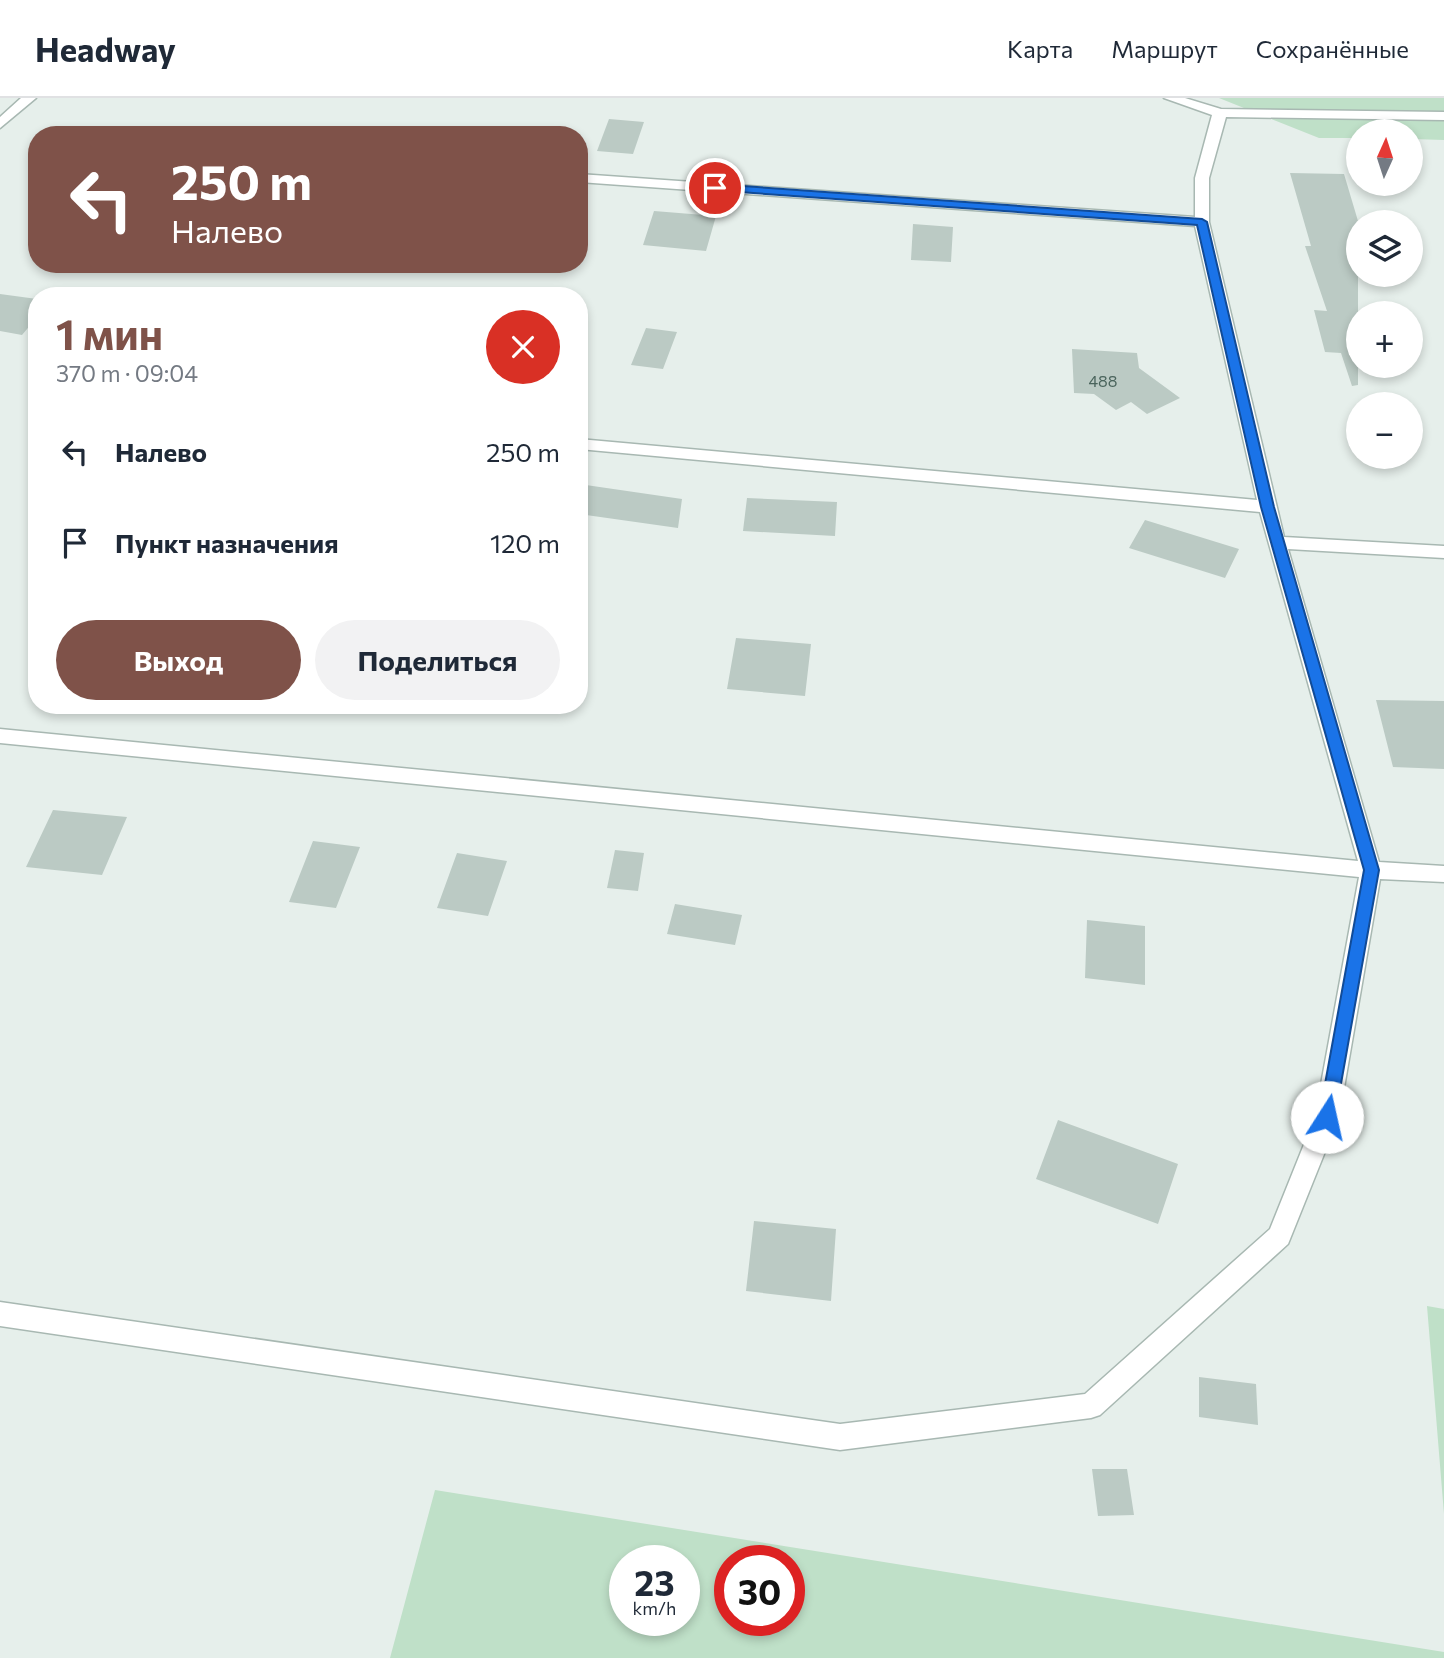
<!DOCTYPE html>
<html lang="ru">
<head>
<meta charset="utf-8">
<style>
  :root { --surface:#fff; --page:#f2f2f3; --text:#1f2937; --muted:#747a83; --line:#e0e1e3; --accent:#7f5249 }
  body { margin:0; font-family:Commissioner,sans-serif; background:var(--page); color:var(--text); height:100vh; display:flex; flex-direction:column; font-size:26px; white-space:nowrap }
  * { box-sizing:border-box; margin:0 }
  p { font-size:23px; color:var(--muted) }
  .icon { flex:none; width:38px; height:38px; fill:none; stroke:currentColor; stroke-width:2; stroke-linecap:round; stroke-linejoin:round }
  .map { position:relative; flex:1; overflow:hidden }
  .sheet { position:absolute; left:28px; top:189px; width:560px; height:427px; display:flex; flex-direction:column; background:var(--surface); border-radius:28px; box-shadow:0 4px 10px #0003 }
  .sheet>* { flex:none }
  .hud { position:absolute; left:28px; top:28px; width:560px; height:147px; border-radius:28px; box-shadow:0 4px 10px #0003; background:#7f5249; color:#fff; overflow:hidden }
  .needle { width:46px; rotate:3deg }
  .tools { position:absolute; left:1346px; top:21px; display:grid; gap:14px }
  .tools a { display:grid; place-items:center; width:77px; height:77px; border-radius:50%; background:var(--surface); box-shadow:0 4px 10px #0003; font-size:35px }
  .speed { position:absolute; left:609px; top:1447px; display:flex; gap:14px; font-size:35px; font-weight:700; text-align:center }
  .speed>* { display:grid; place-content:center; width:91px; height:91px; border-radius:50%; background:var(--surface); box-shadow:0 4px 10px #0003; line-height:1 }
  .speed small { font-size:18px; font-weight:400 }
  .speed .limit { border:10px solid #d22; background:#fff; color:#111 }
  .pin { position:absolute; display:grid; place-items:center; width:60px; height:60px; color:#fff; margin:-30px; border:4px solid #fff; border-radius:50%; box-shadow:0 2px 7px #0007 }
  .me { position:absolute; width:77px; margin:-38px; rotate:10deg; stroke-linejoin:round; filter:drop-shadow(0 0 5px #0008) }
  .turn { display:flex; align-items:center; gap:24px; height:147px; padding:0 28px; font-size:32px }
  .turn .icon { width:91px; height:91px; stroke-width:2.5 }
  .turn b { display:block; font-size:49px; line-height:60px }
  .round { display:grid; place-items:center; flex:none; width:74px; height:74px; border-radius:37px; background:var(--page) }
  .head { display:flex; align-items:center; justify-content:space-between; height:119px; padding:0 28px }
  h1 { font-size:42px; font-weight:700; line-height:52px; color:var(--accent) }
  .cta { display:flex; gap:14px; margin-top:auto; padding:14px 28px }
  .cta a { flex:1; height:80px; border-radius:42px; background:var(--accent); color:#fff; font-size:28px; font-weight:700; line-height:80px; text-align:center }
  .cta a+a { background:var(--page); color:var(--text) }
  ul { padding:0; list-style:none }
  li { display:flex; align-items:center; gap:21px; height:91px; padding:0 28px }
  li div { flex:1 }
  li b { display:block; font-size:26px }
  li em { font-style:normal }
  header { display:flex; align-items:center; gap:42px; box-sizing:border-box; height:98px; padding:0 35px; background:var(--surface); border-bottom:2px solid var(--line) }
  header strong { font-size:33px }
  nav { display:flex; gap:38px; margin-inline-start:auto; font-size:24px }
  .map>svg:first-child { display:block }
  .green { fill:#bfe0c8; fill-rule:evenodd }
  .building { fill:#bbcac4 }
  .lines { fill:none; stroke-linecap:round; stroke-linejoin:round }
  .minor-casing { stroke:#a8b8b2; stroke-width:3 }
  .minor { fill:#fff; fill-rule:evenodd }
  .route { fill:#1a73e8; stroke:#114b97; stroke-width:2 }
  .labels { text-anchor:middle; dominant-baseline:central; stroke-width:5; stroke-linejoin:round; paint-order:stroke }
  .far-number-label { font-size:16px; fill:#4a645c }
</style>
</head>
<body>
<header>
<strong>Headway</strong>
<nav><a>Карта</a><a>Маршрут</a><a>Сохранённые</a></nav>
</header>
<div class="map">
<svg width="1444" height="1560" viewBox="0 0 1444 1560">
  <rect width="100%" height="100%" fill="#e6efeb"/>
  <path class="green" d="M1219 0H1444V42L1411 41 1410 33H1358V40H1319Z
    M1427 1208 1444 1211V1416Z
    M435 1392 1444 1554V1560H390ZM625 1463H684V1522H625ZM730 1463H789V1522H730Z"/>
  <path class="building" d="M609 21 644 24 633 56 597 53Z
    M1290 75 1344 76 1358 123V287L1352 288 1341 255 1325 254 1314 212 1327 213 1305 148H1311Z
    M654 113 716 118 706 153 643 147Z
    M913 126 953 129 951 164 911 162Z
    M0 196 37 201V219L22 237 0 233Z
    M646 230 677 234 663 271 631 267Z
    M1072 251 1137 255 1139 270 1180 300 1147 316 1131 304 1116 312 1094 296 1074 295Z
    M579 386 682 401 678 430 579 416Z
    M747 400 837 404 835 438 743 433Z
    M1145 422 1239 451 1225 480 1129 450Z
    M736 540 811 546 805 598 727 591Z
    M1376 602 1444 603V671L1393 669Z
    M53 712 127 719 102 777 26 769Z
    M313 743 360 749 336 810 289 804Z
    M615 752 644 755 638 793 607 790Z
    M457 755 507 763 488 818 437 810Z
    M675 806 742 817 735 847 667 836Z
    M1087 822 1145 828V887L1085 880Z
    M1058 1022 1178 1066 1158 1126 1036 1081Z
    M754 1123 836 1131 831 1203 746 1193Z
    M1199 1279 1256 1286 1258 1327 1199 1319Z
    M1092 1371H1127L1134 1417 1098 1418Z"/>
  <g class="lines">
    <g class="minor-casing">
      <path id="minor" d="M21 0H36L0 30V19Z
        M1164 0H1185L1221 11 1444 14V22L1226 19 1209 80V124L1284 439 1444 448V460L1288 451 1379 764 1444 768V784L1380 781 1339 1019 1288 1146 1100 1317 1091 1320 840 1352 0 1228V1204L840 1326 1085 1296 1270 1131 1315 1019 1359 779 0 645V631L1358 763 1260 414 579 351V341L1257 402 1195 128 579 84V76L1195 119V80L1212 17Z"/>
    </g>
    <use href="#minor" class="minor"/>
  </g>
  <path class="route" d="M715 86 1202 121 1207 124 1274 409 1379 772 1334 1025H1321L1319 1019 1364 772 1261 409 1197 127 711 92 709 90Z"/>
  <g class="labels">
    <g class="far-number-label">
      <text x="1103" y="282">488</text>
    </g>
  </g>
</svg>
<div class="tools">
<a><svg class="needle" viewBox="-14 -14 28 28"><path d="M0-13l5 13h-10z" fill="#e53935"/><path d="M0 13l5-13h-10z" fill="#747a83"/></svg></a>
<a><svg class="icon" aria-label="layers" viewBox="0 0 24 24"><path d="M12 4l9 5-9 5-9-5zM3 14l9 5 9-5"/></svg></a>
<a>+</a>
<a>−</a>
</div>
<div class="speed"><div>23<small>km/h</small></div><div class="limit">30</div></div>
<div class="pin" style="left:715px;top:90px;background:#d93025"><svg class="icon" aria-label="arrive" viewBox="0 0 24 24"><path d="M6 21V4h12l-3 4 3 4H6"/></svg></div>
<svg class="me" style="left:1327px;top:1019px" viewBox="-20 -20 40 40"><circle r="19" fill="#fff"/><path d="M0-13L10 11 0 6-10 11z" fill="#1a73e8"/></svg>
<div class="hud">
<div class="turn"><svg class="icon" aria-label="left" viewBox="0 0 24 24"><path d="M17 20v-9H6M10 6l-5 5 5 5"/></svg><div><b>250 m</b>Налево</div></div>
</div>
<section class="sheet">
<div class="head"><div><h1>1 мин</h1><p>370 m · 09:04</p></div><a class="round" style="background:#d93025;color:#fff"><svg class="icon" aria-label="close" viewBox="0 0 24 24"><path d="M6 6l12 12M18 6L6 18"/></svg></a></div>
<ul>
<li><svg class="icon" aria-label="left" viewBox="0 0 24 24"><path d="M17 20v-9H6M10 6l-5 5 5 5"/></svg><div><b>Налево</b></div><em>250 m</em></li>
<li><svg class="icon" aria-label="arrive" viewBox="0 0 24 24"><path d="M6 21V4h12l-3 4 3 4H6"/></svg><div><b>Пункт назначения</b></div><em>120 m</em></li>
</ul>
<div class="cta"><a>Выход</a><a>Поделиться</a></div>
</section>
</div>
</body>
</html>
